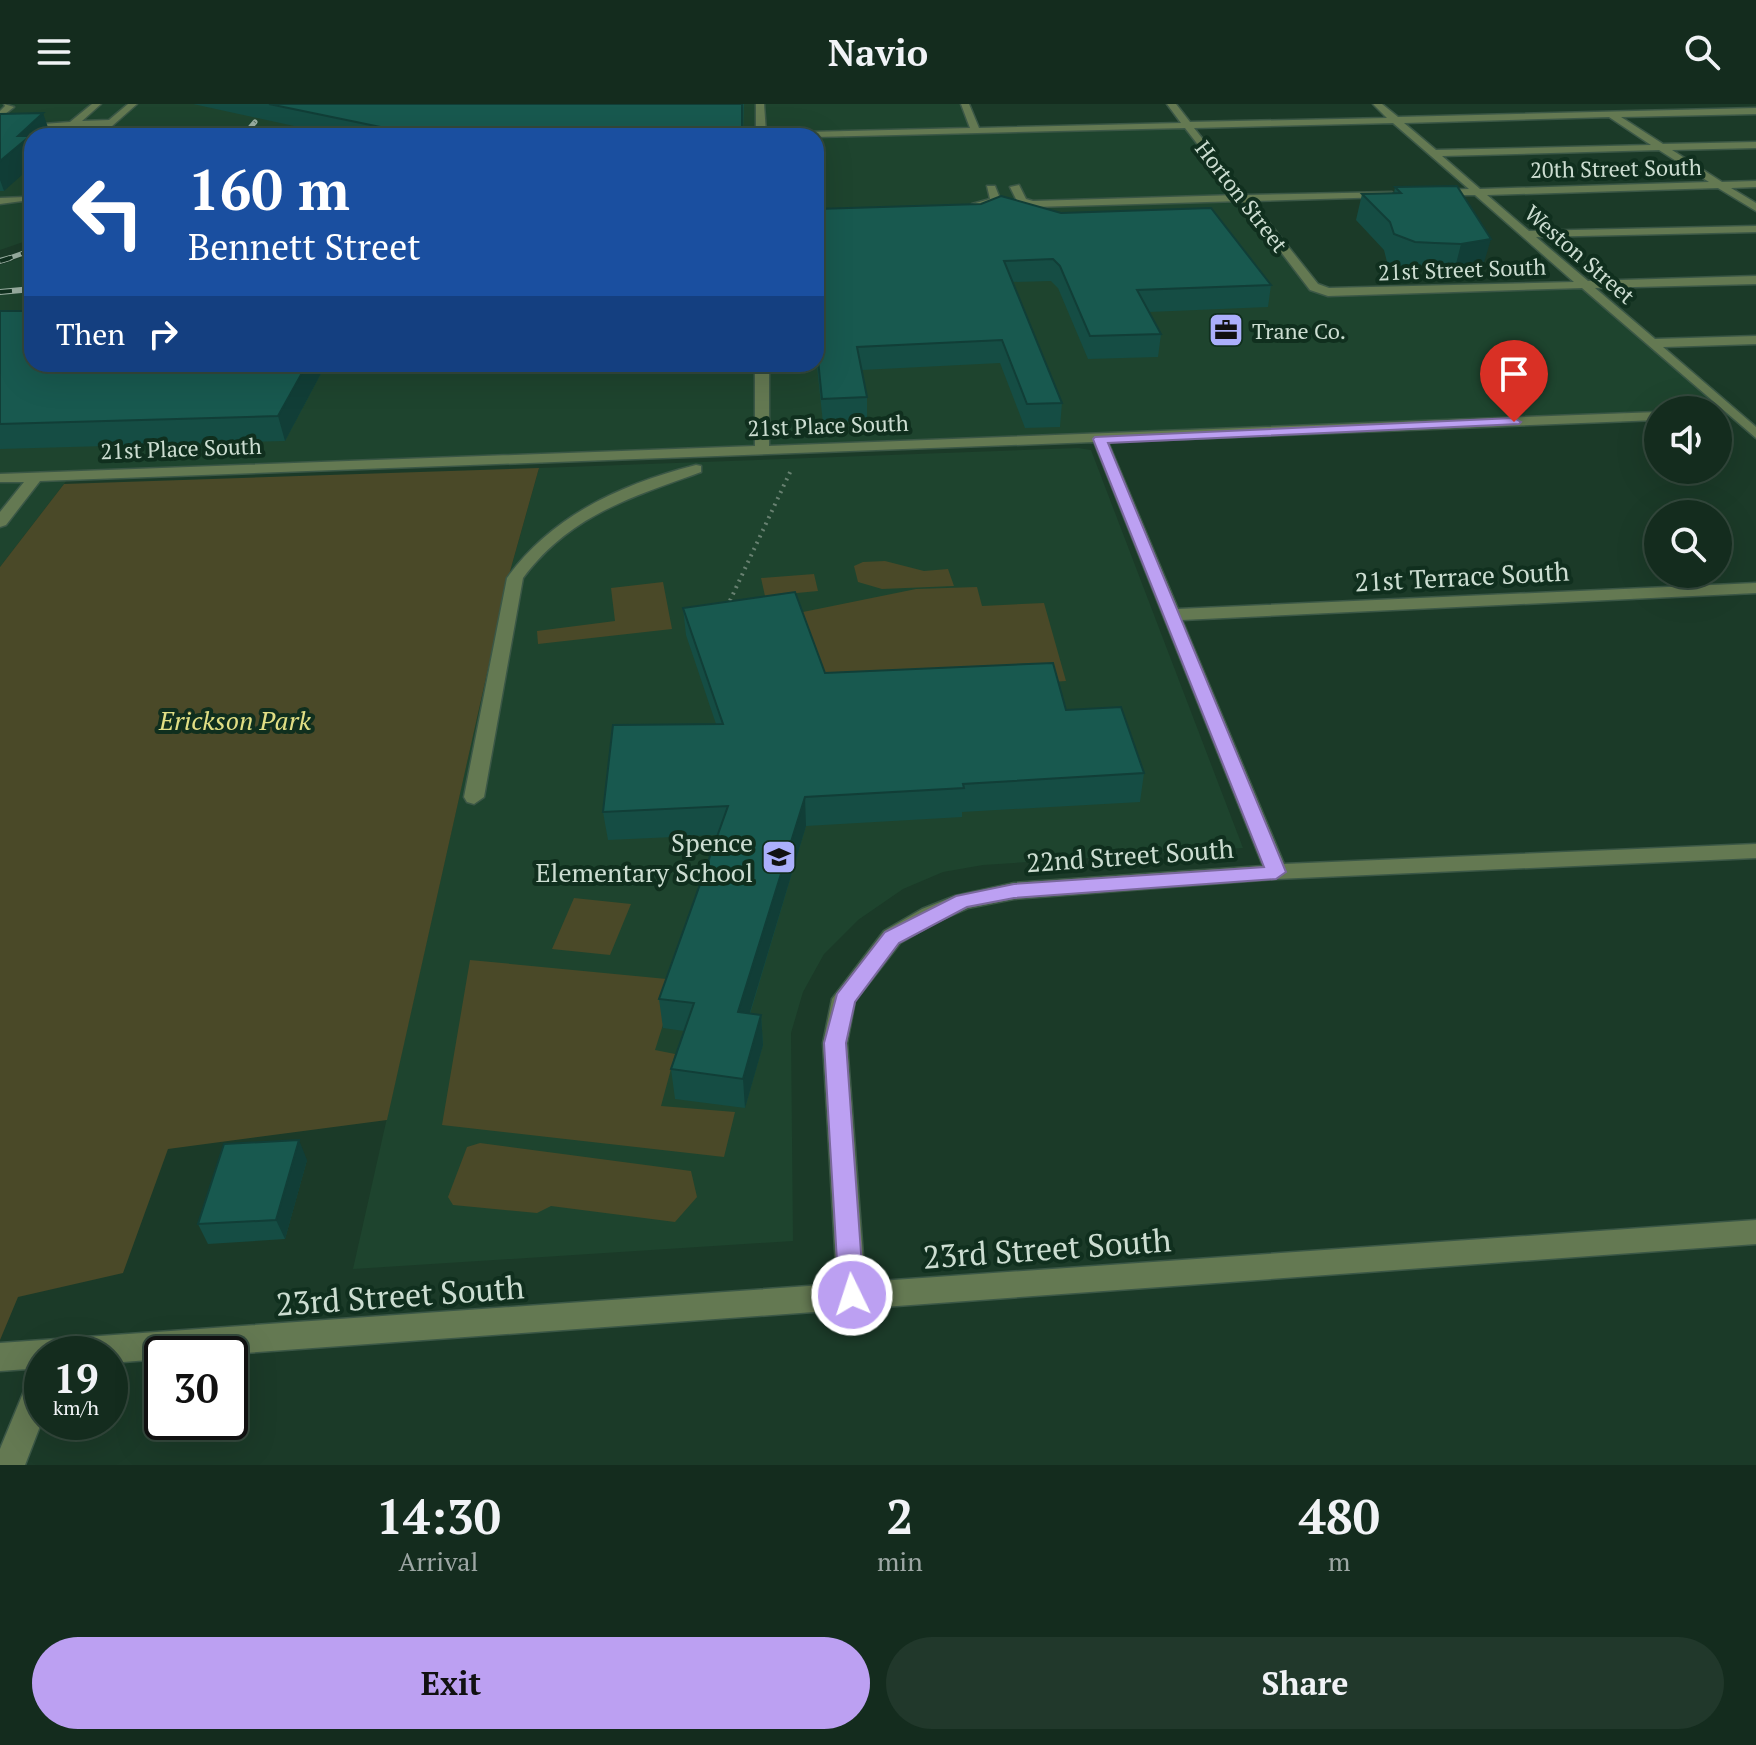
<!DOCTYPE html>
<html lang="en">
<head>
<meta charset="utf-8">
<style>
  :root { --surface:#142c1e; --page:#21382b; --text:#f1f3f6; --muted:#9da7a4; --line:#33483c; --accent:#bca0f2 }
  body { margin:0; font-family:"PT Serif",serif; background:var(--page); color:var(--text); height:100vh; display:flex; flex-direction:column; font-size:30px; white-space:nowrap }
  * { box-sizing:border-box; margin:0 }
  p { font-size:26px; color:var(--muted) }
  .icon { flex:none; width:44px; height:44px; fill:none; stroke:currentColor; stroke-width:2; stroke-linecap:round; stroke-linejoin:round }
  .map { position:relative; height:1361px; overflow:hidden }
  .drawer { display:flex; flex-direction:column; background:var(--surface); flex:1 }
  .drawer>* { flex:none }
  .guide { position:absolute; left:24px; top:24px; width:800px; height:244px; border-radius:24px; box-shadow:0 8px 32px #0002,0 0 0 2px var(--line); background:#1a4fa0; color:#fff; overflow:hidden }
  .fabs { position:absolute; left:1644px; top:292px; display:grid; gap:16px }
  .fabs a { display:grid; place-items:center; width:88px; height:88px; border-radius:50%; background:var(--surface); box-shadow:0 8px 32px #0002,0 0 0 2px var(--line); font-size:40px }
  .speed { position:absolute; left:24px; top:1232px; display:flex; gap:16px; font-size:40px; font-weight:700; text-align:center }
  .speed>* { display:grid; place-content:center; width:104px; height:104px; border-radius:50%; background:var(--surface); box-shadow:0 8px 32px #0002,0 0 0 2px var(--line); line-height:1 }
  .speed small { font-size:20px; font-weight:400 }
  .speed .limit { border:4px solid #111; border-radius:12px; background:#fff; color:#111 }
  .pin { position:absolute; display:grid; place-items:center; width:68px; height:68px; color:#fff; margin:-82px -34px; border-radius:50% 50% 50% 0; rotate:-45deg; box-shadow:0 0 8px #0007 }
  .pin .icon { rotate:45deg }
  .me { position:absolute; width:88px; margin:-44px; rotate:356deg; stroke-linejoin:round; filter:drop-shadow(0 0 6px #0008) }
  .turn { display:flex; align-items:center; gap:28px; height:168px; padding:0 32px; font-size:36px }
  .turn .icon { width:104px; height:104px; stroke-width:2.5 }
  .turn b { display:block; font-size:56px; line-height:68px }
  .then { display:flex; align-items:center; height:76px; padding:0 32px; background:#0003; gap:16px; font-size:30px }
  .eta { display:flex; justify-content:space-evenly; align-items:center; height:136px; text-align:center }
  .eta b { font-size:48px; font-weight:800; line-height:56px }
  .primary-button { display:flex; gap:16px; margin-top:auto; padding:16px 32px }
  .primary-button a { flex:1; height:92px; border-radius:48px; background:var(--accent); color:#111; font-size:32px; font-weight:800; line-height:92px; text-align:center }
  .primary-button a+a { background:var(--page); color:var(--text) }
  header { display:flex; justify-content:space-between; align-items:center; height:104px; padding:0 32px; background:var(--surface); font-size:36px; font-weight:800 }
  .map>svg:first-child { display:block }
  .built { fill:#1e442e }
  .green { fill:#4a4928 }
  .lines { fill:none; stroke-linecap:round; stroke-linejoin:round }
  .minor-casing { stroke:#3b5746; stroke-width:3 }
  .path { stroke:#688171; stroke-width:4; stroke-dasharray:2 5; stroke-linecap:butt }
  .minor { fill:#647952; fill-rule:evenodd }
  .rail-far1-casing { stroke:#99aea1; stroke-width:5 }
  .rail-casing { stroke:#99aea1; stroke-width:6 }
  .rail-far1 { stroke:#102f1e; stroke-width:3; stroke-dasharray:9; stroke-linecap:butt }
  .rail { stroke:#102f1e; stroke-width:4; stroke-dasharray:12; stroke-linecap:butt }
  .wall { fill:#154d44 }
  .shaded-wall { fill:#113e37 }
  .building { fill:#18594f; stroke:#113e37; stroke-width:2 }
  .route { fill:#bca0f2; stroke:#7a689d; stroke-width:2 }
  .labels { text-anchor:middle; dominant-baseline:central; stroke-width:8; stroke-linejoin:round; paint-order:stroke }
  .far-street-label { font-size:22px; fill:#ccddd1; stroke:#102f1e }
  .far-poi-label { font-size:22px; fill:#ccddd1; stroke:#102f1e; text-anchor:start }
  .street-label { font-size:26px; fill:#ccddd1; stroke:#102f1e }
  .park-label { font-size:26px; font-style:italic; fill:#e1de84; stroke:#102f1e }
  .poi-label { font-size:26px; fill:#ccddd1; stroke:#102f1e; text-anchor:end }
  .near-street-label { font-size:32px; fill:#ccddd1; stroke:#102f1e }
</style>
</head>
<body>
<header><svg class="icon" aria-label="menu" viewBox="0 0 24 24"><path d="M4 6h16M4 12h16M4 18h16"/></svg>Navio<svg class="icon" aria-label="search" viewBox="0 0 24 24"><circle cx="10" cy="10" r="6"/><path d="M15 15l6 6"/></svg></header>
<div class="map">
<svg width="1756" height="1361" viewBox="0 0 1756 1361">
  <rect width="100%" height="100%" fill="#1b3a28"/>
  <path class="built" d="M0 0H442L345 32H32V135L0 146Z
    M458 0H965L976 26 1186 20 1314 183 1328 188 1585 181 1731 309 1658 306V312L74 367 0 463V161L32 150V260H816V32H367Z
    M1078 344 1091 346 1243 744 983 761 943 768 903 785 858 816 824 850 803 888 791 929 793 1137 353 1165 509 471 539 364Z"/>
  <path class="green" d="M539 364 509 471 387 1016 168 1045 123 1169 18 1193 0 1236V463L64 380Z
    M885 457 924 467 948 465 954 482 882 485 858 478 854 462 863 458Z
    M814 470 818 487 765 492 761 474Z
    M663 478 672 525 538 540 537 527 615 517 611 484Z
    M977 483 982 502 1044 499 1066 577 801 596 798 509 916 485Z
    M574 794 631 800 610 851 552 845Z
    M470 856 677 876 655 946 675 950 661 1002 735 1008 724 1053 442 1021Z
    M480 1039 691 1067 697 1093 675 1118 551 1102 537 1109 453 1101 448 1093 467 1043Z"/>
  <g class="lines">
    <g class="minor-casing">
      <path id="minor" d="M4 0 14 3 0 14V7L5 2Z
        M92 0H101L82 17 109 16 128 0H137L103 30 98 27 103 22 21 25 16 22 70 18Z
        M756 0H764L766 29 970 24 961 0H969L979 24 1181 19 1167 0H1176L1190 18 1387 14 1373 0H1382L1398 13 1756 4V10L1621 13 1663 40 1756 38V44L1672 46 1722 78 1756 77V83L1731 84 1756 99V107L1718 84 1487 91 1529 127 1756 122V128L1536 133 1588 177 1756 172V180L1595 184 1655 235 1756 232V240L1663 243 1756 323V334L1582 184 1328 192 1310 186 1242 97 1033 103 1018 99 1010 83 1019 81 1026 95 1033 97 1237 91 1185 24 816 33 756 32ZM1609 13 1651 41 1436 46 1404 19ZM1393 19 1469 85 1436 86 1431 89 1432 91H1475L1574 178 1329 184 1318 180 1252 97 1388 93 1392 92V88L1247 91 1194 24ZM1659 46 1709 78 1480 85 1442 52Z
        M987 82H995L1001 97 972 104V100L990 95Z
        M0 94 25 93 30 96 0 100Z
        M755 260H769V342L1658 308V316L1108 338 1178 505 1756 479V489L1182 516 1284 760 1756 740V754L1276 775 1014 795 968 804 938 817 900 839 855 897 847 939 865 1178 1756 1116V1140L230 1250H162V1255L110 1259V1250H42V1264L0 1267V1239L837 1180 823 939 832 895 884 827 922 805 955 792 1014 779 1263 762 1094 338 40 377 6 421 0 423V408L24 378H0V370L755 342Z
        M696 361 701 362V368C630 394 570 411 523 474L484 693 474 700 467 698 464 693 507 474C552 411 622 380 696 361Z
        M42 1266V1317L25 1361H0V1345L31 1270Z"/>
    </g>
    <path class="path" d="M727 503 792 364"/>
    <use href="#minor" class="minor"/>
    <g class="rail-far1-casing">
      <path id="rail-far1" d="M243 32 255 18
        M4 156 32 146"/>
    </g>
    <g class="rail-casing">
      <path id="rail" d="M0 157 10 154
        M0 188 32 185"/>
    </g>
    <use href="#rail-far1" class="rail-far1"/>
    <use href="#rail" class="rail"/>
  </g>
  <path class="wall" d="M193 0H744L743 32H340Z
    M0 10 32 32 4 87H0Z
    M1457 82 1483 162 1454 168 1428 167 1409 165 1387 158 1384 146 1356 116 1362 90 1394 89 1395 83Z
    M816 105 1271 181 1268 203 1149 208 1161 230 1158 253 1088 255 1058 184 1051 177 1012 178 1062 299 1060 323 1025 324 1000 259 862 266 867 293V317L823 319 816 253Z
    M0 207 32 260H326L285 337 0 345Z
    M683 504 825 569 1066 606 1144 669 1140 698 962 708V713L806 722 750 910 761 911 763 941 745 1004 675 995 671 965 684 927 663 924 659 895 717 731 608 736 603 708 716 620 686 531Z
    M307 1056 285 1135 208 1140 198 1120Z"/>
  <path class="shaded-wall" d="M43 9 51 32H32V62L4 87 0 76V57L18 32Z
    M1491 135 1483 162 1454 168 1461 140Z
    M307 260H326L285 337 278 312Z
    M805 693 806 722 741 938 738 908Z
    M761 911 763 941 745 1004 743 975Z
    M299 1036 307 1056 285 1135 276 1116Z"/>
  <path class="building" d="M269 0H742V32H424Z
    M43 9 18 32H30L0 57V10Z
    M1457 82 1491 135 1461 140 1435 139 1415 138 1394 130 1390 118 1362 90 1401 89 1395 83Z
    M1001 92 1061 109 1211 104 1271 181 1137 186 1161 230 1090 232 1060 162 1053 155 1004 157 1062 299 1027 300 1002 236 857 243 867 293 822 295 816 236V105L981 100Z
    M0 207H32V260H307L278 312 0 320Z
    M795 488 825 569 1053 559 1066 606 1121 603 1144 669 963 680 964 684 805 693 738 908 761 911 743 975 671 965 694 899 659 895 728 702 603 708 613 621 723 620 683 504Z
    M299 1036 276 1116 198 1120 224 1040Z"/>
  <path class="route" d="M1514 314 1521 318 1519 320 1108 339 1286 768 1276 775 1014 794 967 803 899 839 855 898 846 939 864 1191 861 1199 852 1203 842 1199 839 1191 824 939 837 890 885 828 956 792 1014 780 1264 763 1093 335 1095 333Z"/>
  <defs>
    <g id="office-square" transform="scale(1.8)"><rect x="-9" y="-9" width="18" height="18" rx="4" fill="#abaffb" stroke="#102f1e"/><path d="M-6-3h4V-5.5h4V-3h4V5H-6ZM-1-4.5V-3h2v-1.5ZM-6 0V1H6V0Z" fill="#111"/></g>
    <g id="school-square" transform="scale(1.8)"><rect x="-9" y="-9" width="18" height="18" rx="4" fill="#abaffb" stroke="#102f1e"/><path d="M0-5L7-2L0 1L-7-2ZM-4 1L0 2.5L4 1V4Q0 6-4 4Z" fill="#111"/></g>
  </defs>
  <g fill-rule="evenodd">
    <use href="#office-square" x="1226" y="226"/>
    <use href="#school-square" x="779" y="753"/>
  </g>
  <g class="labels">
    <g class="far-street-label">
      <text transform="translate(1616 64) rotate(-1)">20th Street South</text>
      <text transform="translate(1242 92) rotate(52)">Horton Street</text>
      <text transform="translate(1580 150) rotate(41)">Weston Street</text>
      <text transform="translate(1462 165) rotate(-2)">21st Street South</text>
      <text transform="translate(828 321) rotate(-2)">21st Place South</text>
      <text transform="translate(181 344) rotate(-2)">21st Place South</text>
    </g>
    <g class="far-poi-label">
      <text x="1252" y="226">Trane Co.</text>
    </g>
    <g class="street-label">
      <text transform="translate(1462 472) rotate(-3)">21st Terrace South</text>
      <text transform="translate(1130 751) rotate(-4)">22nd Street South</text>
    </g>
    <g class="park-label">
      <text x="235" y="616">Erickson Park</text>
    </g>
    <g class="poi-label">
      <text x="753" y="738">Spence<tspan x="753" dy="30">Elementary School</tspan></text>
    </g>
    <g class="near-street-label">
      <text transform="translate(1047 1144) rotate(-4)">23rd Street South</text>
      <text transform="translate(400 1191) rotate(-4)">23rd Street South</text>
    </g>
  </g>
</svg>
<div class="fabs">
<a><svg class="icon" aria-label="sound" viewBox="0 0 24 24"><path d="M4 9h4l5-4v14l-5-4H4zM17 9q2 3 0 6"/></svg></a>
<a><svg class="icon" aria-label="search" viewBox="0 0 24 24"><circle cx="10" cy="10" r="6"/><path d="M15 15l6 6"/></svg></a>
</div>
<div class="speed"><div>19<small>km/h</small></div><div class="limit">30</div></div>
<div class="pin" style="left:1514px;top:318px;background:#d93025"><svg class="icon" aria-label="arrive" viewBox="0 0 24 24"><path d="M6 21V4h12l-3 4 3 4H6"/></svg></div>
<svg class="me" style="left:852px;top:1191px" viewBox="-20 -20 40 40"><circle r="17" fill="#bca0f2" stroke="#fff" stroke-width="3"/><path d="M0-11L8 9 0 5-8 9z" fill="#fff"/></svg>
<div class="guide">
<div class="turn"><svg class="icon" aria-label="left" viewBox="0 0 24 24"><path d="M17 20v-9H6M10 6l-5 5 5 5"/></svg><div><b>160 m</b>Bennett Street</div></div>
<div class="then">Then<svg class="icon" aria-label="right" viewBox="0 0 24 24"><path d="M7 20v-9h11M14 6l5 5-5 5"/></svg></div>
</div>
</div>
<section class="drawer">
<div class="eta">
<div><b>14:30</b><p>Arrival</p></div>
<div><b>2</b><p>min</p></div>
<div><b>480</b><p>m</p></div>
</div>
<div class="primary-button"><a>Exit</a><a>Share</a></div>
</section>
</body>
</html>
